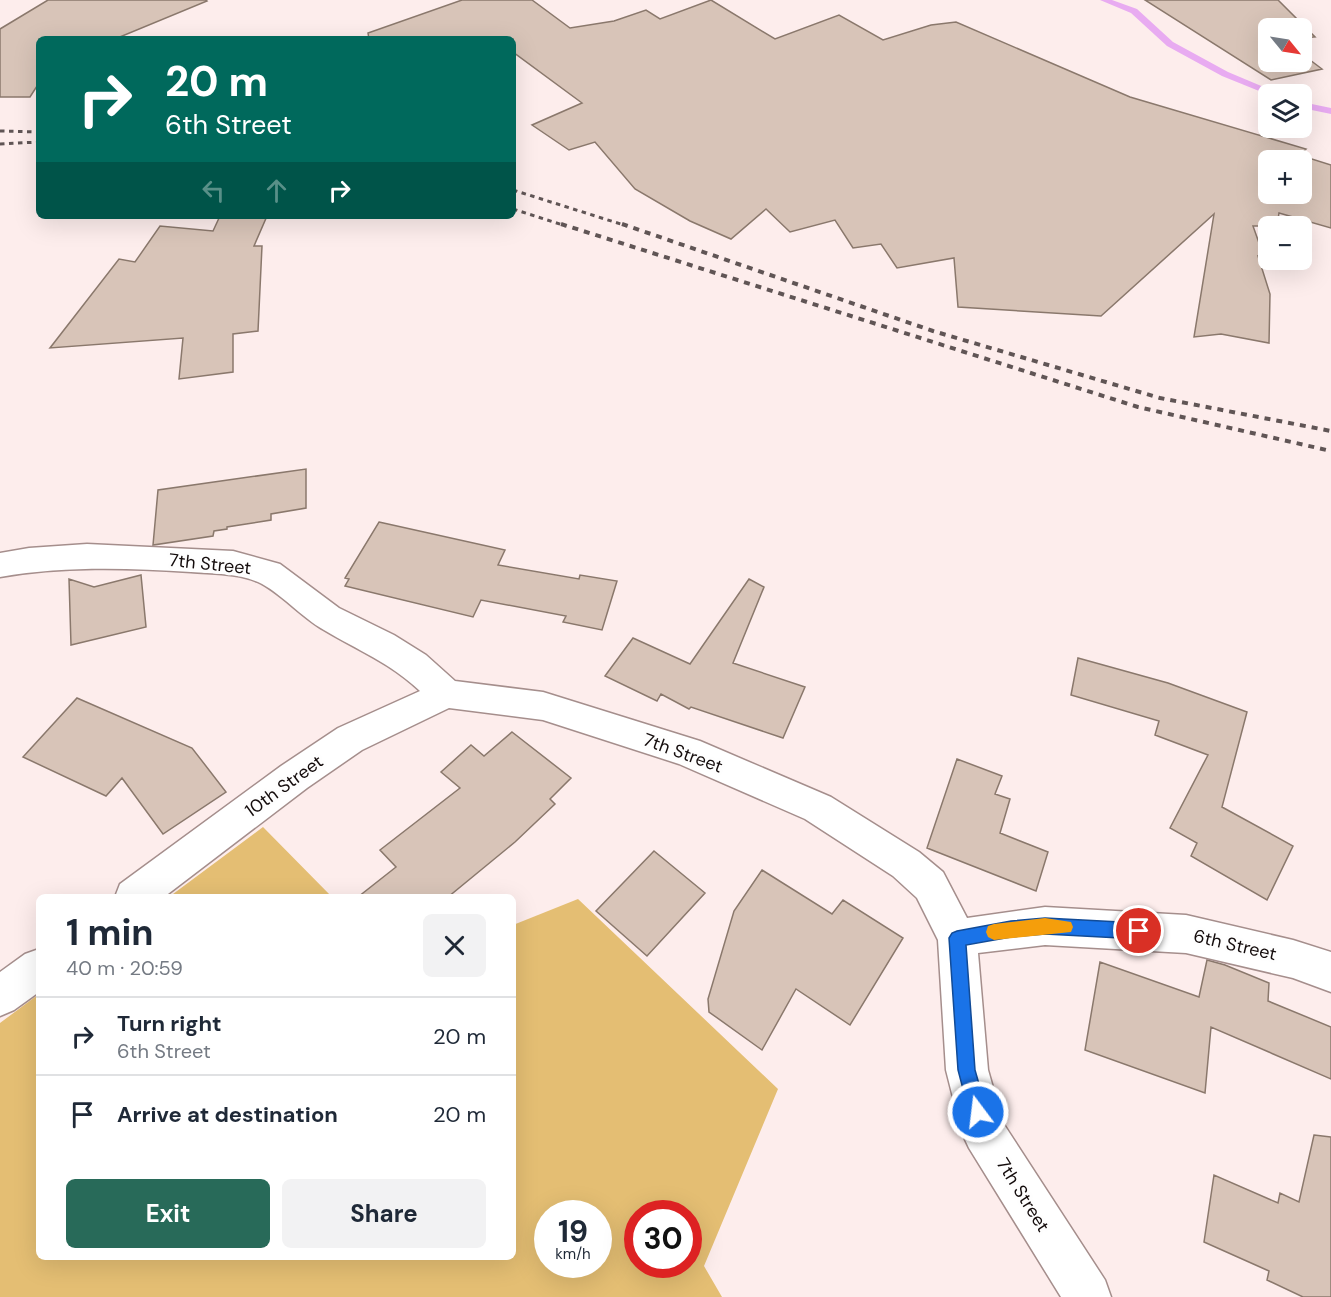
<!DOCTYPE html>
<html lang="en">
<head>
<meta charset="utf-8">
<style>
  :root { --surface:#fff; --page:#f2f2f3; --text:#1f2937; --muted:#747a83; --line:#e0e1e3; --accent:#286a59 }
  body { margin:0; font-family:"DM Sans",sans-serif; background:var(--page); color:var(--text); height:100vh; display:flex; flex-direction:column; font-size:22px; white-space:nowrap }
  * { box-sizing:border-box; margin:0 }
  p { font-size:20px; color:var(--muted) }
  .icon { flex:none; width:33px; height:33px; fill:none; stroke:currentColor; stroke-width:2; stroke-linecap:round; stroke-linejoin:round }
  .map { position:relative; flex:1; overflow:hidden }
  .details { position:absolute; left:36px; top:894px; width:480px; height:366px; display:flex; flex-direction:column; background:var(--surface); border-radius:9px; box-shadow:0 6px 24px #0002 }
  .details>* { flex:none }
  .banner { position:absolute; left:36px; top:36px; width:480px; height:183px; border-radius:9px; box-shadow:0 6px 24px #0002; background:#00695c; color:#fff; overflow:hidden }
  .needle { width:39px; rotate:120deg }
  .tools { position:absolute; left:1258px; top:18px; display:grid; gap:12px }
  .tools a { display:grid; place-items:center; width:54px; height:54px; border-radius:9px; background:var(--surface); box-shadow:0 6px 24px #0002; font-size:30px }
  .speed { position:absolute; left:534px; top:1200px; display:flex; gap:12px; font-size:30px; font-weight:700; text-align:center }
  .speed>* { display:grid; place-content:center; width:78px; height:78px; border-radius:50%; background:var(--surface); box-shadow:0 6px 24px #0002; line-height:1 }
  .speed small { font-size:15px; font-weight:400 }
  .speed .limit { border:9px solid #d22; background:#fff; color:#111 }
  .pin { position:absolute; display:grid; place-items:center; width:51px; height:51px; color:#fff; margin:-26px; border:3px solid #fff; border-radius:50%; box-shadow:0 2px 6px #0007 }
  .me { position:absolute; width:66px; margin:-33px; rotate:345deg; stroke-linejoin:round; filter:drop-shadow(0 0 4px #0008) }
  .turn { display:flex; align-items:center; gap:21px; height:126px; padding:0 30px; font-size:27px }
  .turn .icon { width:78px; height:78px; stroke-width:2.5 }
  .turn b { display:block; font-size:42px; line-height:51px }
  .lanes { display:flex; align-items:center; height:57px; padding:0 30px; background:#0003; justify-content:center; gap:30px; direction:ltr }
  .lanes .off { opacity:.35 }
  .round { display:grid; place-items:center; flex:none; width:63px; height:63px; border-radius:9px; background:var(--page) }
  .overview { display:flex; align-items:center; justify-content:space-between; height:102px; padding:0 30px }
  h1 { font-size:36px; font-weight:700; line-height:45px }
  .cta { display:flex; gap:12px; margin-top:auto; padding:12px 30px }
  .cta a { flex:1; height:69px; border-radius:9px; background:var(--accent); color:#fff; font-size:24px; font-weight:700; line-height:69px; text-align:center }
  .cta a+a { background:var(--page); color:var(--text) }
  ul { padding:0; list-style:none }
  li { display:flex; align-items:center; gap:18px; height:78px; padding:0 30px; border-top:2px solid var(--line) }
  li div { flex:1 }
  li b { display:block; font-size:22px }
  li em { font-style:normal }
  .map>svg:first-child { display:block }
  .green { fill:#e4be73; fill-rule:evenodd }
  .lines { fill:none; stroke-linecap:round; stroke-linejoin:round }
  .stream { fill:#e8abf1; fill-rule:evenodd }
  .building { fill:#d8c4b8; stroke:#8a786c; stroke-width:1.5; fill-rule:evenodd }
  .minor-casing { stroke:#a58e8c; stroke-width:3 }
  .minor { fill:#fff; fill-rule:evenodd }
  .rail-far1 { stroke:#605555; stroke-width:3; stroke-dasharray:4.5 4.5; stroke-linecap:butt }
  .rail { stroke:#605555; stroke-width:4; stroke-dasharray:6 6; stroke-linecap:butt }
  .route { fill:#1a73e8; stroke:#114b97; stroke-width:1.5 }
  .slow { fill:#f59e0b }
  .labels { text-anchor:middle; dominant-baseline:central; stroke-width:6; stroke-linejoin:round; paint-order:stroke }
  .street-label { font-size:18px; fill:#140c0c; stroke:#fefefe }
</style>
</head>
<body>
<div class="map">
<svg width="1331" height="1297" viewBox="0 0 1331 1297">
  <rect width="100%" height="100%" fill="#fdedec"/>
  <path class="green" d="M263 827 332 897H169Z
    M578 899 778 1089 704 1266 722 1297H0V1023L39 994V1257H513V925ZM548 1214H598V1264H548ZM638 1214H688V1264H638Z"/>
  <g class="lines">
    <path class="stream" d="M1100 0H1112L1137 9 1173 42 1228 72 1280 94 1269 95 1222 76 1167 46 1131 13Z
      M1302 102 1331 108V114L1302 108Z"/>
  </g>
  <path class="building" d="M48 0H206L207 1 115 39H39V83L30 97H0V29Z
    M462 0H532L570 28 614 21 646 10 660 19 711 0 775 39 839 15 883 40 931 25 956 22 1130 97 1306 149 1299 155 1331 165V228L1279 213 1277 226H1253L1264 257 1258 256 1270 294 1269 343 1221 334 1194 337 1214 214 1101 316 958 307 954 258 897 268 881 244 853 248 835 220 790 232 766 209 731 239 690 221 635 189 595 142 569 150 532 125 582 103 513 52V39H369L368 33ZM1269 160H1302V194H1269Z
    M1145 0H1278L1315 37 1302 38V28H1269V62H1302V54L1322 69 1271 80Z
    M220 216H267L254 246H262L258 331 233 334V372L179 379 183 338 50 348 119 259 135 262 160 226 213 231Z
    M306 469V508L271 514V520L227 527V529L214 531 213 536 153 545 158 490Z
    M379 522 505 550 498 565 579 579 580 575 617 581 602 630 563 622 566 616 481 600 473 617 345 586 349 579 345 578Z
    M141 575 146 627 71 645 69 579 94 587Z
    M749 579 764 587 733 663 805 687 783 738 691 707 689 709 661 694 657 701 605 676 633 638 690 664Z
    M1078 658 1168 683 1247 712 1222 807 1293 846 1267 900 1191 856 1197 843 1170 828 1208 755 1155 735 1159 721 1071 695Z
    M77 698 192 748 226 792 163 834 122 778 106 796 23 757Z
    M512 732 571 778 550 799 555 804 515 842 448 897H358L396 867 380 850 460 788 441 772 471 745 484 756Z
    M957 759 1002 776 995 794 1010 799 1000 833 1048 852 1036 891 927 848Z
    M654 851 705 893 647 956 596 911Z
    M762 870 832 914 843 900 903 938 850 1025 796 989 762 1050 709 1012 708 999 734 911Z
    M1207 960 1225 965 1269 983 1268 1001 1331 1027V1079L1211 1027 1205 1093 1085 1050 1100 962 1199 997Z
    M1314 1135 1331 1137V1297H1303L1267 1280 1269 1271 1204 1242 1214 1175 1278 1203 1280 1193 1299 1202Z"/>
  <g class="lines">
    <g class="minor-casing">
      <path id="minor" d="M87 544 233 551 280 564 339 608 394 635 426 655 455 681 543 692 700 741 831 797 919 852 943 872 967 918 1045 907 1186 915 1293 940 1331 952V992L1293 978 1186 953 1045 945 978 953 988 1070 1003 1123 1105 1280 1111 1297H1061L969 1148 962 1133 946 1070 938 940 917 898 893 876 805 819 679 764 543 720 449 708 362 750 307 788 164 897H115L120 884 281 766 338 728 420 691C389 662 359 651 324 630 302 618 280 592 258 582 237 573 213 574 191 572 126 568 64 566 0 577V553L29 548Z
        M39 949V992L14 1010 0 1016V972L25 954Z"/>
    </g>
    <use href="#minor" class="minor"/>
    <path class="rail-far1" d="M0 131 39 132
      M0 144 39 142
      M513 190 627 226
      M513 209 566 226"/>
    <path class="rail" d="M561 224 1138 407 1331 451
      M622 224 933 331 1160 398 1331 431"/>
  </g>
  <path class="route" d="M1045 918 1139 923 1145 926 1147 931 1145 937 1139 939 1045 934 1011 937 966 945 975 1070 987 1112 985 1118 978 1121 972 1118 969 1112 958 1070 949 938 952 933 957 931 1011 921Z"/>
  <path class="slow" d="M1045 918 1071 922 1073 927 1071 932 994 940 988 937 986 932 988 926 994 924Z"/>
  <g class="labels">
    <g class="street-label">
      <text transform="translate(210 564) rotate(6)">7th Street</text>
      <text transform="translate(683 753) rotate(20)">7th Street</text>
      <text transform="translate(284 786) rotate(-36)">10th Street</text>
      <text transform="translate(1235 945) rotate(13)">6th Street</text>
      <text transform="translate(1023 1195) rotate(58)">7th Street</text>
    </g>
  </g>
</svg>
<div class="tools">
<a><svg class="needle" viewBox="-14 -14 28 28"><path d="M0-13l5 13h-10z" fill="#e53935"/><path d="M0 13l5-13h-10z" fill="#747a83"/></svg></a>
<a><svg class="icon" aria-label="layers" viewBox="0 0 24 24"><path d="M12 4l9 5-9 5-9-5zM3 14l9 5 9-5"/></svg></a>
<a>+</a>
<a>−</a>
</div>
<div class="speed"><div>19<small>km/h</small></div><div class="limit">30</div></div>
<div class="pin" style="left:1139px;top:931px;background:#d93025"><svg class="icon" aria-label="arrive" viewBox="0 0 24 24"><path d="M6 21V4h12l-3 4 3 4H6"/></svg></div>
<svg class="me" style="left:978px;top:1112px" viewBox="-20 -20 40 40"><circle r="17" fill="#1a73e8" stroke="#fff" stroke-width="3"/><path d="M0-11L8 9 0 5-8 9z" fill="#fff"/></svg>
<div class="banner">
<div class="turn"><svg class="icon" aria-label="right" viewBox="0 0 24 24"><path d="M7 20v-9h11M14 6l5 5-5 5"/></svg><div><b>20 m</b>6th Street</div></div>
<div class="lanes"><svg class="icon off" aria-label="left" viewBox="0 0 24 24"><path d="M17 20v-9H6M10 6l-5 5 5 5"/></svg><svg class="icon off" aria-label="ahead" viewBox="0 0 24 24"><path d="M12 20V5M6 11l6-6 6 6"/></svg><svg class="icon" aria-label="right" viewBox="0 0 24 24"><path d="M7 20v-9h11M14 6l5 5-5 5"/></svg></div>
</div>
<section class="details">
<div class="overview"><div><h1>1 min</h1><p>40 m · 20:59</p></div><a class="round"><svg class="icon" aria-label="close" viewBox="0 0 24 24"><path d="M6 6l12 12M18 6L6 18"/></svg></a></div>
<ul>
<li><svg class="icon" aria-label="right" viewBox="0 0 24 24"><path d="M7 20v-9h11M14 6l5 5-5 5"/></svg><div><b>Turn right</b><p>6th Street</p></div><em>20 m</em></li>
<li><svg class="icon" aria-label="arrive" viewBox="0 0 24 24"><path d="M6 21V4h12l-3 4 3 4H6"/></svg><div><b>Arrive at destination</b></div><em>20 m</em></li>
</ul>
<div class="cta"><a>Exit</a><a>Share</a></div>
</section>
</div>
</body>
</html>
